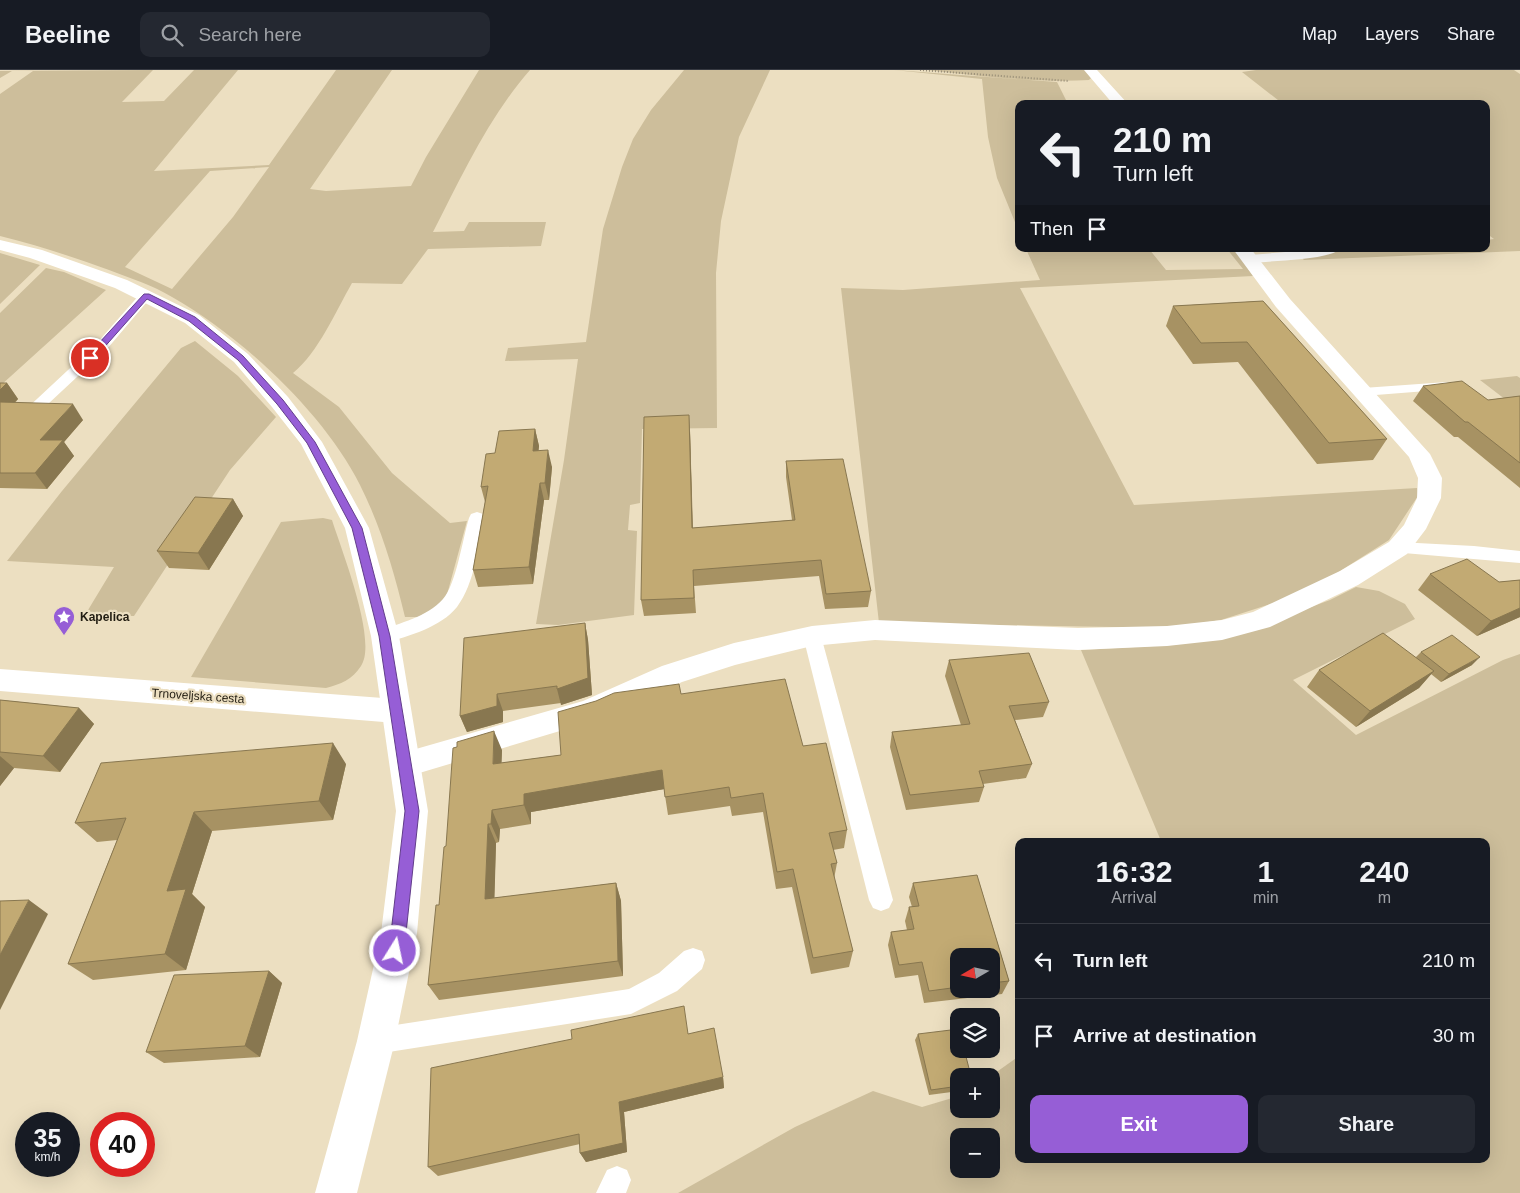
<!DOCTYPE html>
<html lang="en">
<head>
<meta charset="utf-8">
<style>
  :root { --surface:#171b24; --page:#242831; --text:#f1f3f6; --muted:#9ea1a6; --line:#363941; --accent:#965ed6 }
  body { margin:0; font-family:Helvetica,sans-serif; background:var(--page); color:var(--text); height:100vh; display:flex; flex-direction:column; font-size:19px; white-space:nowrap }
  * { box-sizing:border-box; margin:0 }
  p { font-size:16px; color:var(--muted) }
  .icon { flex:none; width:28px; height:28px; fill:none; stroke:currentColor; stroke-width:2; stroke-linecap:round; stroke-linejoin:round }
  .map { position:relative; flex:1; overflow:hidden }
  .details { position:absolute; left:1015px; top:768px; width:475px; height:325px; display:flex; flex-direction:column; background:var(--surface); border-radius:10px; box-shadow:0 5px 20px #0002 }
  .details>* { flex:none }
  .top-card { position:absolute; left:1015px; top:30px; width:475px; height:152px; border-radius:10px; box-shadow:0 5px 20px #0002; background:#171b24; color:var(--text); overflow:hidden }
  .needle { width:32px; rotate:261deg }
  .tools { position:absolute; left:950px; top:878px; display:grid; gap:10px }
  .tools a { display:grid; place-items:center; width:50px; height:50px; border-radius:10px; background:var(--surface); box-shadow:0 5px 20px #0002; font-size:25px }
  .speed { position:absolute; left:15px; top:1042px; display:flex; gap:10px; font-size:25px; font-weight:700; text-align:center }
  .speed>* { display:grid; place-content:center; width:65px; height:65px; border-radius:50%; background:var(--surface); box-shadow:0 5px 20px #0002; line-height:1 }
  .speed small { font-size:12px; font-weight:400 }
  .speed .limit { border:8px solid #d22; background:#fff; color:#111 }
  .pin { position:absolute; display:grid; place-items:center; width:42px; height:42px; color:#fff; margin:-21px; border:2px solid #fff; border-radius:50%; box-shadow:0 1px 5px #0007 }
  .me { position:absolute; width:55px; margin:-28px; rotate:10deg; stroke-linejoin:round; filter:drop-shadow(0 0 4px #0008) }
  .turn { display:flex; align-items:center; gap:18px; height:105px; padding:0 15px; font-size:22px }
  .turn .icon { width:65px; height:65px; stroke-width:2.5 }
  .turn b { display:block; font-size:35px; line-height:42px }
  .then { display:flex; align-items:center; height:48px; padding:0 15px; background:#0003; gap:10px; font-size:19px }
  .eta { display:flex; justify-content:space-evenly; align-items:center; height:85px; text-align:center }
  .eta b { font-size:30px; font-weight:700; line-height:35px }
  .button { display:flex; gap:10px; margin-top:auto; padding:10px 15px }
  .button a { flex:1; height:58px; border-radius:10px; background:var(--accent); color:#fff; font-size:20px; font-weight:700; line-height:58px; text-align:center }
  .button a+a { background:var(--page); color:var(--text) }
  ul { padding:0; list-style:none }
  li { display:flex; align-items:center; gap:15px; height:75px; padding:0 15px; border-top:1px solid var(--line) }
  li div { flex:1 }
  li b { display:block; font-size:19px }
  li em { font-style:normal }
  header { display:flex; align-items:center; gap:30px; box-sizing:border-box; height:70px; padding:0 25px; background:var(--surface); border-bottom:1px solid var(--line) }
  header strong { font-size:24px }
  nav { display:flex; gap:28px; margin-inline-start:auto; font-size:18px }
  .search { width:350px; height:45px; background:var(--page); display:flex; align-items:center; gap:12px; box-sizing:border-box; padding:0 18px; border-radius:10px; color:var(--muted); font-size:19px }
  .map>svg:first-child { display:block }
  .green { fill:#cdbe9b; fill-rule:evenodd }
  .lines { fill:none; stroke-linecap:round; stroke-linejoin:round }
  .path { stroke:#978d77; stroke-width:2; stroke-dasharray:1 2; stroke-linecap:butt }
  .service { fill:#fff; fill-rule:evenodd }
  .minor { fill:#fff; fill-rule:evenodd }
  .tertiary { fill:#fff; fill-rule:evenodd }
  .wall { fill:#a79263; fill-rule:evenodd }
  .shaded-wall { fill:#887750 }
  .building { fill:#c2aa73; stroke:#887750 }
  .route { fill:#965ed6; stroke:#623d8b }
  .labels { text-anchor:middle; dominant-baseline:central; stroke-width:4.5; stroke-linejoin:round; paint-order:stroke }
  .poi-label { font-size:12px; font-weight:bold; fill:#221d12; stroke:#ecdfc1; text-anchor:start }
  .street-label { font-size:12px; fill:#221d12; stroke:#ecdfc1 }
</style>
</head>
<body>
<header>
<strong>Beeline</strong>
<div class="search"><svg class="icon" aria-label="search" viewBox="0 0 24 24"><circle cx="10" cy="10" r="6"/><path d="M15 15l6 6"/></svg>Search here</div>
<nav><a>Map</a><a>Layers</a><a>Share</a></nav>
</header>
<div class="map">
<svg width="1520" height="1123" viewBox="0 0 1520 1123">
  <rect width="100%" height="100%" fill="#ecdfc1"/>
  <path class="green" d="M153 0 122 32 164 31 194 0H238L154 101 269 95 336 0H392L310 119 326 121 411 116 426 87 479 0H530C488 48 462 106 433 162L464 161 469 152H546L541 176 428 179 402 214 352 213C336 241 318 283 293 303L339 337 392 403 450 453 467 451 445 532 419 547H405C394 501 381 457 360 415 324 343 241 266 172 227 152 215 130 208 109 200 73 187 37 175 0 166V24L33 1H12L0 8V1ZM269 97 233 147 172 219 125 197 210 101Z
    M684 0H770L739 67 721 151 716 203 717 358 642 359 640 433 630 435 628 460 637 461 634 545 558 555 536 554 564 390 578 289 505 291 508 278 586 272 603 159 622 97 633 69 651 40Z
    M894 0 1057 12 1068 34H1019V162L997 108 988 67 982 9Z
    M927 0H1085L1091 8 1089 10C1038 13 978 6 927 0Z
    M1256 0H1514L1520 4V181L1304 190 1301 187 1336 181 1338 179H1486V170L1494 169 1486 163V34H1283L1242 2Z
    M1026 179H1149L1166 200 1243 199 1227 179H1235L1253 206 1020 218 1134 435 1417 418 1418 426 1389 470 1337 503 1286 529 1221 550 1168 558 879 553 841 218 903 220 1040 210Z
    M0 183 40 195 0 234Z
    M46 198 64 202 106 220 0 316V243Z
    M195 271 238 306 276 347 230 400 134 546 85 545 114 497 7 491 62 421 181 278Z
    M1517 306 1520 308V333H1510L1480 310Z
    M323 448 332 450C341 479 378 571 361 596 352 610 341 614 326 618L191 607 281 452Z
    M1356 517 1379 521 1405 534 1415 549 1293 610 1356 665 1503 590 1520 584V1123H678L795 1057 873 1021 922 1037 959 1026V1039H991V1006L1019 986V1089H1486V771H1161L1081 580 1172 575 1226 568 1330 530ZM959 1066H991V1099H959Z"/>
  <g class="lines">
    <path class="path" d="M920 0 1069 11"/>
    <path class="service" d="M1322 179H1340C1330 190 1268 191 1250 193L1244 189 1250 185Z
      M146 222 152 226 107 279 33 348H23L21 345 23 342 97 273 141 223Z
      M1447 312 1452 313 1454 316 1452 319 1363 326 1358 325 1356 322 1358 319 1363 318Z
      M477 442 483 444 485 448C478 476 475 513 457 537 441 557 409 566 385 573L378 571 376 566 378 561C400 553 427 547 443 529 456 515 463 467 469 448L471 444Z
      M1398 472 1474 476 1520 481V493L1392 482 1389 478 1392 474Z
      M812 559 819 561 821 566 893 830 889 838 881 841 873 838 869 830 803 566 805 561Z
      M693 878 702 881 705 890 702 899 677 921 631 944 376 984 367 980 363 971 367 962 376 958 629 919 659 903 684 881Z
      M617 1096 627 1100 631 1110 626 1123H596L607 1100Z"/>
    <path class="minor" d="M1084 0H1097L1128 34H1113Z
      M1233 179H1251L1290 229 1430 384 1442 408 1441 428 1426 459 1407 484 1358 515 1270 557 1222 570 1167 576 1078 580 875 570 812 576 735 595 682 612 600 649 406 707 395 703 391 694 395 685 583 631 662 596 734 573 812 556 875 550 1078 558 1167 556 1222 550 1253 542 1340 501 1389 472 1404 455 1417 428 1418 408 1409 387 1276 237Z
      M0 599 396 629 406 633 411 641 406 649 396 653 0 621Z"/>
    <path class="tertiary" d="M0 170 42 180 127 210 199 245 248 284 288 327 322 372 369 458 399 566 428 741 417 863 395 971 357 1123H315L357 971 381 863 396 741 371 566 345 458 301 374 272 337 234 292 185 253 115 218 30 188 0 180Z"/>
  </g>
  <path class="wall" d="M1263 231 1387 369 1373 390 1317 394 1238 292 1193 294 1166 256 1173 236Z
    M0 313H7L18 329 15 333 83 350 64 372 74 386 47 419 0 418Z
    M1423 316 1488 330 1520 326V418L1458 367H1454L1413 331Z
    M535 359 539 376 538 381 552 397 549 430H544L533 514 478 517 473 500 485 432 481 417 495 383Z
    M690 361 693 458 792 450 786 407V391L871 521 868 537 825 539 819 506 694 516 696 543 644 546 641 530Z
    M233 429 243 446 209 500 169 498 157 481Z
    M1430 504 1499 512 1520 510V547L1477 566 1418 520Z
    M585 553 588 570 592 625 561 635V633L503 641V652L467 662 460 646Z
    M1421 582 1472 595 1441 612 1431 604 1419 618 1356 657 1307 617 1319 600 1416 587Z
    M949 590 1049 632 1043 647 1015 650 1032 694 1026 708 983 714 984 717 979 732 906 740 890 677 892 662 961 655 945 606Z
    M681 624 803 676 847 760 844 778 833 780 837 793 834 809 853 881 849 897 811 904 792 817 776 819 763 742 732 746 730 736 668 745 664 719 531 742V754L500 759 499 772 496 773 494 828 616 813 621 831 623 906 439 930 428 915 439 835 446 776 502 680 501 693 561 685Z
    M0 630 79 638 94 654 60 702 14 698 0 716Z
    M346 694 333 750 212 761 192 824 205 837 186 900 93 910 68 894 117 770 97 772 75 753Z
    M977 805 1009 911 1002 924 924 933 918 905 895 908 888 875 891 862 907 860 905 851 909 837H912L909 827 913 813ZM959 886H991V919H959Z
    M269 901 282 913 260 987 164 993 146 982Z
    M688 964 723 1007 724 1018 624 1042 627 1082 586 1092 580 1083V1074L438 1106 428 1097 572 969Z
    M918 964 959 1006V1021L929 1025 915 970Z"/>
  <path class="shaded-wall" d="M7 313 18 329 0 346V320Z
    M73 334 83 350 64 372 74 386 47 419 35 403 40 370Z
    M689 345 690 361 693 474 692 458Z
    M535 359 539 376 537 398 533 381Z
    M548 380 552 397 549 430 545 413Z
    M540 413 544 430 533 514 529 497Z
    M233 429 243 446 209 500 198 483Z
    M1520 538V547L1477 566 1491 551Z
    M585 553 588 570 592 625 561 635 557 619Z
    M1480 587 1472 595 1441 612 1449 604Z
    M1434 601 1419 618 1356 657 1370 641Z
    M497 624 503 641V652L467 662 460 646Z
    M79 638 94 654 60 702 43 686Z
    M494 661 502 680 501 714 493 694Z
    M333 673 346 694 333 750 319 731Z
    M0 686 14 698 0 716Z
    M662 700 665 719 531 742V754L524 735V724Z
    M492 740 500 759 499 772 491 754Z
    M194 742 212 761 192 824 205 837 186 900 165 884 167 821Z
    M488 754 496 773 494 846 485 829Z
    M616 813 621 831 623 906 618 891Z
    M29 830 48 844 0 940V885Z
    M269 901 282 913 260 987 245 976Z
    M723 1007 724 1018 624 1042 627 1082 586 1092 580 1083 619 1032Z"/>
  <path class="building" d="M1263 231 1387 369 1329 373 1247 272 1201 273 1173 236Z
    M1462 311 1488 330 1520 326V393L1468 352H1465L1423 316Z
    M0 313H7L0 320Z
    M0 332 73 334 40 370H63L35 403H0Z
    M689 345 692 458 795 450 786 391 843 389 871 521 826 524 821 490 693 500 694 528 641 530 644 347Z
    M535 359 533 381 548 380 545 413H540L529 497 473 500 488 416 481 417 486 384 495 383 499 361Z
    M195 427 233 429 198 483 157 481Z
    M1467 489 1499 512 1520 510V538L1491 551 1430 504Z
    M585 553 588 608 557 619V616L497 624V636L460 646 464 568Z
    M1383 563 1434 601 1370 641 1319 600Z
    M1452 565 1480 587 1449 604 1421 582Z
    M1029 583 1049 632 1009 636 1032 694 979 701 984 717 910 725 892 662 970 654 949 590Z
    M785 609 803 676 826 673 847 760 829 763 837 793 831 794 853 881 813 888 793 799 777 802 763 723 731 728 729 717 665 727 662 700 524 724V735L492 740 491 754H488L485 829 616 813 618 891 428 915 436 835H439L444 777 446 776 453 678 457 677V672L494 661 493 694 561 685 558 642 596 631 614 623 679 614 681 624Z
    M0 630 79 638 43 686 0 682Z
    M333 673 319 731 194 742 167 821 186 819 165 884 68 894 126 748 75 753 101 693Z
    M977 805 1009 911 991 913V886H959V917L929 921 922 892 899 895 891 862 914 859 909 837 919 836 913 813Z
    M29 830 0 885V831Z
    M269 901 245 976 146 982 174 905Z
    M684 936 688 964 714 958 723 1007 619 1032 623 1073 580 1083 579 1064 428 1097 431 998 572 969 571 960Z
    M959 959V979H964L971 1006H959V1016L931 1020 918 964Z"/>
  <path class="route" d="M144 224H149L195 247 243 286 283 330 315 372 362 458 390 566 419 741 406 863 400 886 395 888 390 886 387 881 391 863 405 741 379 566 352 458 307 373 277 334 238 290 189 251 147 229 93 290H87V286Z"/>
  <defs>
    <g id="sight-pin" transform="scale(1.125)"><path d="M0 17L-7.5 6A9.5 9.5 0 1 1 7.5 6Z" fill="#965ed6" stroke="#ecdfc1"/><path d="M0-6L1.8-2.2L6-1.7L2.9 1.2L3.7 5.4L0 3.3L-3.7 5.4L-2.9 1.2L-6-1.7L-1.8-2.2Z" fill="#fff"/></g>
  </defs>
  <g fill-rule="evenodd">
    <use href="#sight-pin" x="64" y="547"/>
  </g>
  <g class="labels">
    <g class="poi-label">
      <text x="80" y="547">Kapelica</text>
    </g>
    <g class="street-label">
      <text transform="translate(198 626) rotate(4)">Trnoveljska cesta</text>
    </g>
  </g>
</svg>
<div class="tools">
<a><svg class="needle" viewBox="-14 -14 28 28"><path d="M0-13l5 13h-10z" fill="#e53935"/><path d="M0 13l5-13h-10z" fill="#9ea1a6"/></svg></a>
<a><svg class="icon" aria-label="layers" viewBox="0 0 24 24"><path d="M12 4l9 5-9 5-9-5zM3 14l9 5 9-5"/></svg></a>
<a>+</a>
<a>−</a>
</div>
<div class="speed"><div>35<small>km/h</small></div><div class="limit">40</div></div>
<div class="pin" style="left:90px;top:288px;background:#d93025"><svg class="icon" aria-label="arrive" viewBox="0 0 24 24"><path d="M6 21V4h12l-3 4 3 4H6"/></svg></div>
<svg class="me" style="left:395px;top:881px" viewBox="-20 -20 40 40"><circle r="17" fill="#965ed6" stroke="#fff" stroke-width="3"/><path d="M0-11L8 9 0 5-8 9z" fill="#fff"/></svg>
<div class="top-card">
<div class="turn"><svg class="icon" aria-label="left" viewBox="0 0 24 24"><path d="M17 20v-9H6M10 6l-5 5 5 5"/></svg><div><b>210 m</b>Turn left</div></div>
<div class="then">Then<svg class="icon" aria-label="arrive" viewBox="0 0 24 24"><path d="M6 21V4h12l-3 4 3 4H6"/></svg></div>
</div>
<section class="details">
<div class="eta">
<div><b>16:32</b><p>Arrival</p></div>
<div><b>1</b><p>min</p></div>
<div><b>240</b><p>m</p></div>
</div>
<ul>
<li><svg class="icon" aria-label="left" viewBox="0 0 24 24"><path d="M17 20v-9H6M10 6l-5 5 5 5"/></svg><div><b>Turn left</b></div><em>210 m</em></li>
<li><svg class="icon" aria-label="arrive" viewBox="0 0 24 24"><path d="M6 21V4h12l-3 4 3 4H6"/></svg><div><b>Arrive at destination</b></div><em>30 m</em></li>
</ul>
<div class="button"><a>Exit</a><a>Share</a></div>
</section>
</div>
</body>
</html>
